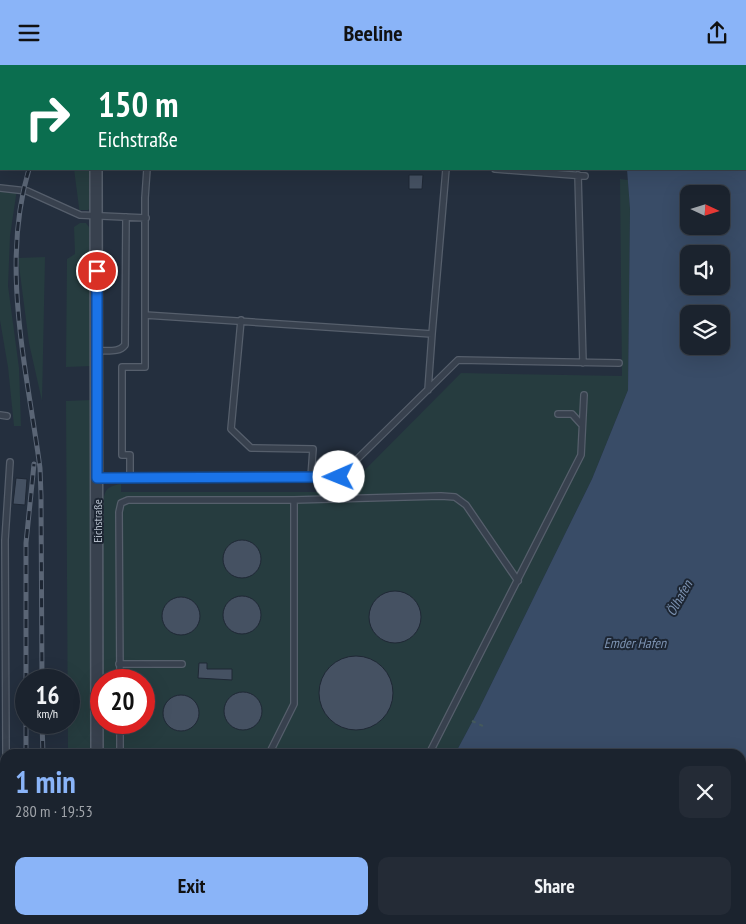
<!DOCTYPE html>
<html lang="en">
<head>
<meta charset="utf-8">
<style>
  :root { --surface:#1b232e; --page:#242b36; --text:#f1f3f6; --muted:#a0a4aa; --line:#39404a; --accent:#8ab4f8 }
  body { margin:0; font-family:"PT Sans Narrow",sans-serif; background:var(--page); color:var(--text); height:100vh; display:flex; flex-direction:column; font-size:19px; white-space:nowrap }
  * { box-sizing:border-box; margin:0 }
  p { font-size:16px; color:var(--muted) }
  .icon { flex:none; width:28px; height:28px; fill:none; stroke:currentColor; stroke-width:2; stroke-linecap:round; stroke-linejoin:round }
  .map { position:relative; flex:1; overflow:hidden }
  .details { position:absolute; left:0px; top:684px; width:746px; height:176px; display:flex; flex-direction:column; background:var(--surface); border-radius:15px 15px 0 0; box-shadow:0 5px 20px #0002,0 0 0 1px var(--line) }
  .details>* { flex:none }
  .banner { position:absolute; left:0px; top:0px; width:746px; height:105px; box-shadow:0 5px 20px #0002,0 0 0 1px var(--line); background:#0b6e4f; color:#fff; overflow:hidden }
  .needle { width:32px; rotate:94deg }
  .buttons { position:absolute; left:680px; top:120px; display:grid; gap:10px }
  .buttons a { display:grid; place-items:center; width:50px; height:50px; border-radius:10px; background:var(--surface); box-shadow:0 5px 20px #0002,0 0 0 1px var(--line); font-size:25px }
  .speed { position:absolute; left:15px; top:604px; display:flex; gap:10px; font-size:25px; font-weight:700; text-align:center }
  .speed>* { display:grid; place-content:center; width:65px; height:65px; border-radius:50%; background:var(--surface); box-shadow:0 5px 20px #0002,0 0 0 1px var(--line); line-height:1 }
  .speed small { font-size:12px; font-weight:400 }
  .speed .limit { border:8px solid #d22; background:#fff; color:#111 }
  .pin { position:absolute; display:grid; place-items:center; width:42px; height:42px; color:#fff; margin:-21px; border:2px solid #fff; border-radius:50%; box-shadow:0 1px 5px #0007 }
  .me { position:absolute; width:55px; margin:-28px; rotate:269deg; stroke-linejoin:round; filter:drop-shadow(0 0 4px #0008) }
  .turn { display:flex; align-items:center; gap:18px; height:105px; padding:0 15px; font-size:22px }
  .turn .icon { width:65px; height:65px; stroke-width:2.5 }
  .turn b { display:block; font-size:35px; line-height:42px }
  .round { display:grid; place-items:center; flex:none; width:52px; height:52px; border-radius:10px; background:var(--page) }
  .head { display:flex; align-items:center; justify-content:space-between; height:85px; padding:0 15px }
  h1 { font-size:30px; font-weight:600; line-height:38px; color:var(--accent) }
  .cta { display:flex; gap:10px; margin-top:auto; padding:10px 15px }
  .cta a { flex:1; height:58px; border-radius:10px; background:var(--accent); color:#111; font-size:20px; font-weight:600; line-height:58px; text-align:center }
  .cta a+a { background:var(--page); color:var(--text) }
  header { display:flex; justify-content:space-between; align-items:center; height:65px; padding:0 15px; background:var(--accent); color:#111; font-size:22px; font-weight:600 }
  .map>svg:first-child { display:block }
  .green { fill:#263c3f }
  .water { fill:#394c67; fill-rule:evenodd }
  .building { fill:#455162; stroke:#1f2835 }
  .lines { fill:none; stroke-linecap:round; stroke-linejoin:round }
  .lane-casing { stroke:#565f6c; stroke-width:8 }
  .street-casing { stroke:#565f6c; stroke-width:14 }
  .path { stroke:#44595c; stroke-width:2; stroke-dasharray:4 4; stroke-linecap:butt }
  .lane { stroke:#38414e; stroke-width:5.5 }
  .street { stroke:#38414e; stroke-width:11 }
  .rail-casing { stroke:#5a6575; stroke-width:5 }
  .rail { stroke:#1d2633; stroke-width:3; stroke-dasharray:9; stroke-linecap:butt }
  .route-casing { stroke:#114b97; stroke-width:12 }
  .route { stroke:#1a73e8; stroke-width:9 }
  .labels { text-anchor:middle; dominant-baseline:central; stroke-width:4; stroke-linejoin:round; paint-order:stroke }
  .street-label { font-size:12px; fill:#b4bcc9; stroke:#1d2633 }
  .water-label { font-size:14px; font-style:italic; fill:#7c92b1; stroke:#1d2633 }
</style>
</head>
<body>
<header><svg class="icon" aria-label="menu" viewBox="0 0 24 24"><path d="M4 6h16M4 12h16M4 18h16"/></svg>Beeline<svg class="icon" aria-label="share" viewBox="0 0 24 24"><path d="M12 15V3M7 8l5-5 5 5M5 13v7h14v-7"/></svg></header>
<div class="map">
<svg width="746" height="859" viewBox="0 0 746 859">
  <rect width="100%" height="100%" fill="#242f3e"/>
  <path class="green" d="M74 104H93L92 141 88 145H79L80 150Z
    M620 114 628 115 630 144 628 325 592 414 479 644 455 689H102V658H144V615H103L102 444C105 427 103 422 121 419V427H343L461 308 622 311Z
    M0 123 17 124 10 171 8 221 19 303 21 361H14L8 302 0 255Z
    M80 158H86L91 165 92 301 66 302 67 194 75 189 74 162Z
    M45 192 42 336 29 278 18 193Z
    M92 335V689H68L66 336Z
    M102 855H368L366 859H101Z
    M680 855H733V859H678Z"/>
  <path class="water" d="M438 0H746V744L741 752V689H455L479 644 592 414 628 325 630 144 627 104H745V1ZM689 129H721V161H689ZM689 189H721V221H689ZM689 249H721V281H689Z
    M368 855H680L678 859H366Z"/>
  <path class="building" d="M409 110H423L422 124H409Z
    M16 413 27 414 25 440 13 439Z
    M223 494a19 19 0 1 1 38 0a19 19 0 1 1-38 0Z
    M369 552a26 26 0 1 1 52 0a26 26 0 1 1-52 0Z
    M223 550a19 19 0 1 1 38 0a19 19 0 1 1-38 0Z
    M162 551a19 19 0 1 1 38 0a19 19 0 1 1-38 0Z
    M319 628a37 37 0 1 1 74 0a37 37 0 1 1-74 0Z
    M199 598H207V604H232V615L198 613Z
    M224 646a19 19 0 1 1 38 0a19 19 0 1 1-38 0Z
    M163 648a18 18 0 1 1 36 0a18 18 0 1 1-36 0Z"/>
  <g class="lines">
    <g class="lane-casing">
      <path id="lane" d="M495 104 585 111
        M578 110 583 298
        M0 123 27 126 80 150 146 153
        M145 250 432 269 428 325
        M241 255 231 364 251 383 313 384 311 412
        M432 269 446 104
        M97 286C107 285 119 288 125 280L126 152
        M558 349H572L582 360
        M0 350 7 351
        M97 413 339 412 458 295 619 298
        M130 413V390H122V302H145V133L147 104
        M119 599H182
        M120 615 119 447 121 438 128 435H294L441 431 455 432 466 440 518 516
        M120 658V689
        M6 689 5 475 10 397
        M269 689 294 639V435
        M429 689 581 390 584 330
        M8 855V859
        M131 855 132 859
        M186 859 187 855
        M342 859 344 855"/>
    </g>
    <g class="street-casing">
      <path id="street" d="M94 0V1
        M96 104 97 689
        M98 855V859"/>
    </g>
    <path class="path" d="M472 656 483 661"/>
    <use href="#lane" class="lane"/>
    <use href="#street" class="street"/>
    <g class="rail-casing">
      <path id="rail" d="M221 0 235 1
        M164 1 170 0
        M29 104C0 201 27 305 40 403L41 431 42 615
        M42 658 43 689
        M26 689V478L34 399
        M26 855V859
        M43 855V859"/>
    </g>
    <use href="#rail" class="rail"/>
  </g>
  <g class="lines">
    <g class="route-casing">
      <path id="route" d="M97 206V413L339 412"/>
    </g>
    <use href="#route" class="route"/>
  </g>
  <g class="labels">
    <g class="street-label">
      <text transform="translate(97 456) rotate(-90)">Eichstraße</text>
    </g>
    <g class="water-label">
      <text transform="translate(679 533) rotate(-61)">Ölhafen</text>
      <text x="635" y="578">Emder Hafen</text>
    </g>
  </g>
</svg>
<div class="buttons">
<a><svg class="needle" viewBox="-14 -14 28 28"><path d="M0-13l5 13h-10z" fill="#e53935"/><path d="M0 13l5-13h-10z" fill="#a0a4aa"/></svg></a>
<a><svg class="icon" aria-label="sound" viewBox="0 0 24 24"><path d="M4 9h4l5-4v14l-5-4H4zM17 9q2 3 0 6"/></svg></a>
<a><svg class="icon" aria-label="layers" viewBox="0 0 24 24"><path d="M12 4l9 5-9 5-9-5zM3 14l9 5 9-5"/></svg></a>
</div>
<div class="speed"><div>16<small>km/h</small></div><div class="limit">20</div></div>
<div class="pin" style="left:97px;top:206px;background:#d93025"><svg class="icon" aria-label="arrive" viewBox="0 0 24 24"><path d="M6 21V4h12l-3 4 3 4H6"/></svg></div>
<svg class="me" style="left:339px;top:412px" viewBox="-20 -20 40 40"><circle r="19" fill="#fff"/><path d="M0-13L10 11 0 6-10 11z" fill="#1a73e8"/></svg>
<div class="banner">
<div class="turn"><svg class="icon" aria-label="right" viewBox="0 0 24 24"><path d="M7 20v-9h11M14 6l5 5-5 5"/></svg><div><b>150 m</b>Eichstraße</div></div>
</div>
<section class="details">
<div class="head"><div><h1>1 min</h1><p>280 m · 19:53</p></div><a class="round"><svg class="icon" aria-label="close" viewBox="0 0 24 24"><path d="M6 6l12 12M18 6L6 18"/></svg></a></div>
<div class="cta"><a>Exit</a><a>Share</a></div>
</section>
</div>
</body>
</html>
